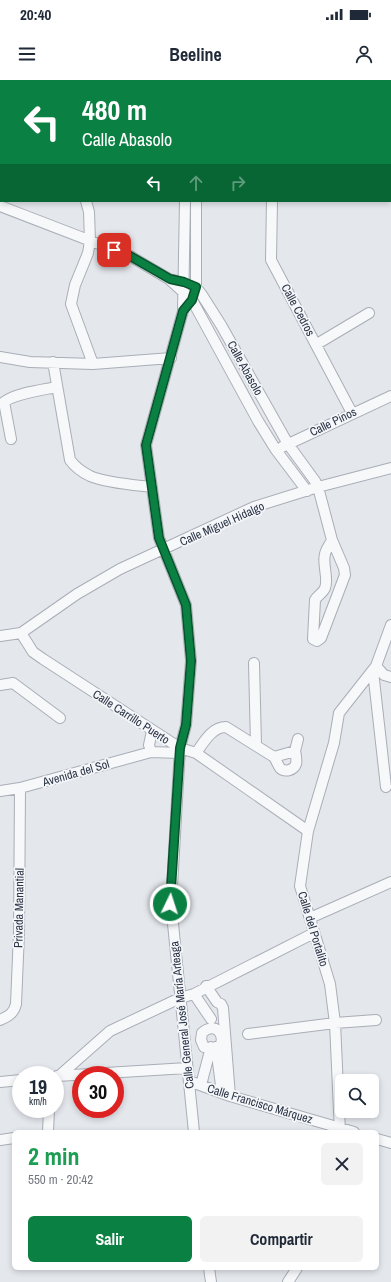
<!DOCTYPE html>
<html lang="es">
<head>
<meta charset="utf-8">
<style>
  :root { --surface:#fff; --page:#f2f2f3; --text:#1f2937; --muted:#747a83; --accent:#0b8043 }
  body { margin:0; font-family:"Archivo Narrow",sans-serif; background:var(--page); color:var(--text); height:100vh; display:flex; flex-direction:column; font-size:15px; white-space:nowrap }
  * { box-sizing:border-box; margin:0 }
  p { font-size:13px; color:var(--muted) }
  .icon { flex:none; width:22px; height:22px; fill:none; stroke:currentColor; stroke-width:2; stroke-linecap:round; stroke-linejoin:round }
  .map { position:relative; flex:1; overflow:hidden }
  .sheet { position:absolute; left:12px; top:1050px; width:367px; height:140px; display:flex; flex-direction:column; background:var(--surface); border-radius:6px; box-shadow:0 2px 6px #0003 }
  .sheet>* { flex:none }
  .banner { position:absolute; left:0px; top:0px; width:391px; height:122px; box-shadow:0 2px 6px #0003; background:#0b8043; color:#fff; overflow:hidden }
  .tools { position:absolute; left:335px; top:994px; display:grid; gap:8px }
  .tools a { display:grid; place-items:center; width:44px; height:44px; border-radius:6px; background:var(--surface); box-shadow:0 2px 6px #0003; font-size:20px }
  .speed { position:absolute; left:12px; top:986px; display:flex; gap:8px; font-size:20px; font-weight:700; text-align:center }
  .speed>* { display:grid; place-content:center; width:52px; height:52px; border-radius:50%; background:var(--surface); box-shadow:0 2px 6px #0003; line-height:1 }
  .speed small { font-size:10px; font-weight:400 }
  .speed .limit { border:6px solid #d22; background:#fff; color:#111 }
  .pin { position:absolute; display:grid; place-items:center; width:34px; height:34px; color:#fff; margin:-17px; border-radius:8px; box-shadow:0 2px 6px #0006 }
  .me { position:absolute; width:44px; margin:-22px; rotate:4deg; stroke-linejoin:round; filter:drop-shadow(0 0 3px #0008) }
  .turn { display:flex; align-items:center; gap:14px; height:84px; padding:0 16px; font-size:18px }
  .turn .icon { width:52px; height:52px; stroke-width:2.5 }
  .turn b { display:block; font-size:28px; line-height:34px }
  .lanes { display:flex; align-items:center; height:38px; padding:0 16px; background:#0003; justify-content:center; gap:20px; direction:ltr }
  .lanes .off { opacity:.35 }
  .round { display:grid; place-items:center; flex:none; width:42px; height:42px; border-radius:6px; background:var(--page) }
  .overview { display:flex; align-items:center; justify-content:space-between; height:68px; padding:0 16px }
  h1 { font-size:24px; font-weight:700; line-height:30px; color:#1e9e55 }
  .cta { display:flex; gap:8px; margin-top:auto; padding:8px 16px }
  .cta a { flex:1; height:46px; border-radius:6px; background:var(--accent); color:#fff; font-size:16px; font-weight:700; line-height:46px; text-align:center }
  .cta a+a { background:var(--page); color:var(--text) }
  .status { display:flex; justify-content:space-between; align-items:center; height:28px; padding:0 20px; background:var(--surface); direction:ltr }
  .status svg { height:11px; fill:currentColor }
  header { display:flex; justify-content:space-between; align-items:center; height:52px; padding:0 16px; background:var(--surface); font-size:18px; font-weight:700 }
  .map>svg:first-child { display:block }
  .lines { fill:none; stroke-linecap:round; stroke-linejoin:round }
  .street-casing { stroke:#a9aeb7; stroke-width:12 }
  .secondary-casing { stroke:#a9aeb7; stroke-width:16 }
  .street { stroke:#f7f8fa; stroke-width:10 }
  .secondary { stroke:#fff; stroke-width:14 }
  .route-casing { stroke:#07532c; stroke-width:10 }
  .route { stroke:#0b8043; stroke-width:7 }
  .labels { text-anchor:middle; dominant-baseline:central; stroke-width:3.5; stroke-linejoin:round; paint-order:stroke }
  .street-label { font-size:12px; fill:#2b3445; stroke:#f4f6f9 }
</style>
</head>
<body>
<div class="status"><b>20:40</b><svg viewBox="0 0 49 12"><path d="M0 12V9h3v3zM5 12V6h3v6zM10 12V3h3v9zM15 12V0h3v12zM26 1h20v11H26zM47 4h2v5h-2z"/></svg></div>
<header><svg class="icon" aria-label="menu" viewBox="0 0 24 24"><path d="M4 6h16M4 12h16M4 18h16"/></svg>Beeline<svg class="icon" aria-label="person" viewBox="0 0 24 24"><circle cx="12" cy="8" r="4"/><path d="M4 21q1-7 8-7t8 7"/></svg></header>
<div class="map">
<svg width="391" height="1202" viewBox="0 0 391 1202">
  <rect width="100%" height="100%" fill="#e4e7ec"/>
  <g class="lines">
    <g class="street-casing">
      <path id="street" d="M197 0V1
        M277 0 279 1
        M328 0V1
        M185 1V0
        M374 1 380 0
        M0 35H1
        M390 60H391
        M86 121 89 132 90 161 88 173 75 205 71 224 93 284
        M185 121 183 231 146 365 159 458 186 525 191 581 186 645 180 668 171 824 194 1052
        M272 121 271 180 352 333
        M0 126 130 176 169 199 192 220 258 341 276 370 307 411
        M169 199 190 204 196 207 202 215 221 245 288 364 315 401 318 407 332 460 344 488 345 495 321 558 317 561 313 559 315 520C317 516 323 513 325 508 329 499 322 484 325 474 326 469 330 464 332 460
        M194 212 196 207V121
        M317 264 369 233
        M0 277 30 282 93 284 171 278
        M53 282 70 380C75 387 82 392 90 396 106 403 134 405 152 407
        M11 359 4 322C16 313 42 310 57 307
        M282 367 391 316
        M21 553 33 572 43 579 180 668 196 673 308 751
        M0 556 21 553 77 514 120 489 254 427 318 407 391 388
        M254 583 256 665
        M376 586 384 595 391 597
        M373 591 386 707
        M0 605 13 603 60 638
        M151 672 149 665 152 651
        M196 673C204 662 212 647 226 647L274 677 295 671 298 659
        M274 677C276 680 278 685 280 688 285 693 294 690 296 684 297 680 296 675 295 671
        M0 711 20 708 151 672 180 673
        M310 838 391 802
        M206 906 217 922 221 924 223 928 230 1016
        M194 914 211 939
        M0 940C9 936 14 933 16 924L19 853 20 708
        M248 954 335 943 376 940
        M204 967 201 960 202 953C214 942 226 952 220 967
        M216 967 222 1013
        M57 996 187 988
        M59 996 110 951 180 918 194 914 314 853
        M189 1001 230 1016 354 1052
        M0 1002 21 1000
        M201 1005 211 967
        M48 1052 49 1029
        M340 1052 335 943 330 904 300 806 308 751 334 663 339 633 376 586 391 545
        M377 1059 391 1063
        M0 1060 14 1058
        M209 1188 211 1202
        M288 1202 297 1188"/>
    </g>
    <g class="secondary-casing">
      <path id="secondary" d="M308 0 310 1
        M390 42 391 43"/>
    </g>
    <use href="#street" class="street"/>
    <use href="#secondary" class="secondary"/>
  </g>
  <g class="lines">
    <g class="route-casing">
      <path id="route" d="M114 170 130 176 170 199 184 202 196 207 192 220 183 231 146 365 159 458 186 525 191 581 186 645 180 668 170 824"/>
    </g>
    <use href="#route" class="route"/>
  </g>
  <g class="labels">
    <g class="street-label">
      <text transform="translate(298 230) rotate(62)">Calle Cedros</text>
      <text transform="translate(245 288) rotate(61)">Calle Abasolo</text>
      <text transform="translate(333 342) rotate(-26)">Calle Pinos</text>
      <text transform="translate(222 444) rotate(-24)">Calle Miguel Hidalgo</text>
      <text transform="translate(131 637) rotate(33)">Calle Carrillo Puerto</text>
      <text transform="translate(76 693) rotate(-16)">Avenida del Sol</text>
      <text transform="translate(19 828) rotate(-89)">Privada Manantial</text>
      <text transform="translate(313 849) rotate(73)">Calle del Portalito</text>
      <text transform="translate(182 935) rotate(-96)">Calle General José María Arteaga</text>
      <text transform="translate(260 1024) rotate(17)">Calle Francisco Márquez</text>
    </g>
  </g>
</svg>
<div class="tools">
<a><svg class="icon" aria-label="search" viewBox="0 0 24 24"><circle cx="10" cy="10" r="6"/><path d="M15 15l6 6"/></svg></a>
</div>
<div class="speed"><div>19<small>km/h</small></div><div class="limit">30</div></div>
<div class="pin" style="left:114px;top:170px;background:#d93025"><svg class="icon" aria-label="arrive" viewBox="0 0 24 24"><path d="M6 21V4h12l-3 4 3 4H6"/></svg></div>
<svg class="me" style="left:170px;top:824px" viewBox="-20 -20 40 40"><circle r="17" fill="#0b8043" stroke="#fff" stroke-width="3"/><path d="M0-11L8 9 0 5-8 9z" fill="#fff"/></svg>
<div class="banner">
<div class="turn"><svg class="icon" aria-label="left" viewBox="0 0 24 24"><path d="M17 20v-9H6M10 6l-5 5 5 5"/></svg><div><b>480 m</b>Calle Abasolo</div></div>
<div class="lanes"><svg class="icon" aria-label="left" viewBox="0 0 24 24"><path d="M17 20v-9H6M10 6l-5 5 5 5"/></svg><svg class="icon off" aria-label="ahead" viewBox="0 0 24 24"><path d="M12 20V5M6 11l6-6 6 6"/></svg><svg class="icon off" aria-label="right" viewBox="0 0 24 24"><path d="M7 20v-9h11M14 6l5 5-5 5"/></svg></div>
</div>
<section class="sheet">
<div class="overview"><div><h1>2 min</h1><p>550 m · 20:42</p></div><a class="round"><svg class="icon" aria-label="close" viewBox="0 0 24 24"><path d="M6 6l12 12M18 6L6 18"/></svg></a></div>
<div class="cta"><a>Salir</a><a>Compartir</a></div>
</section>
</div>
</body>
</html>
